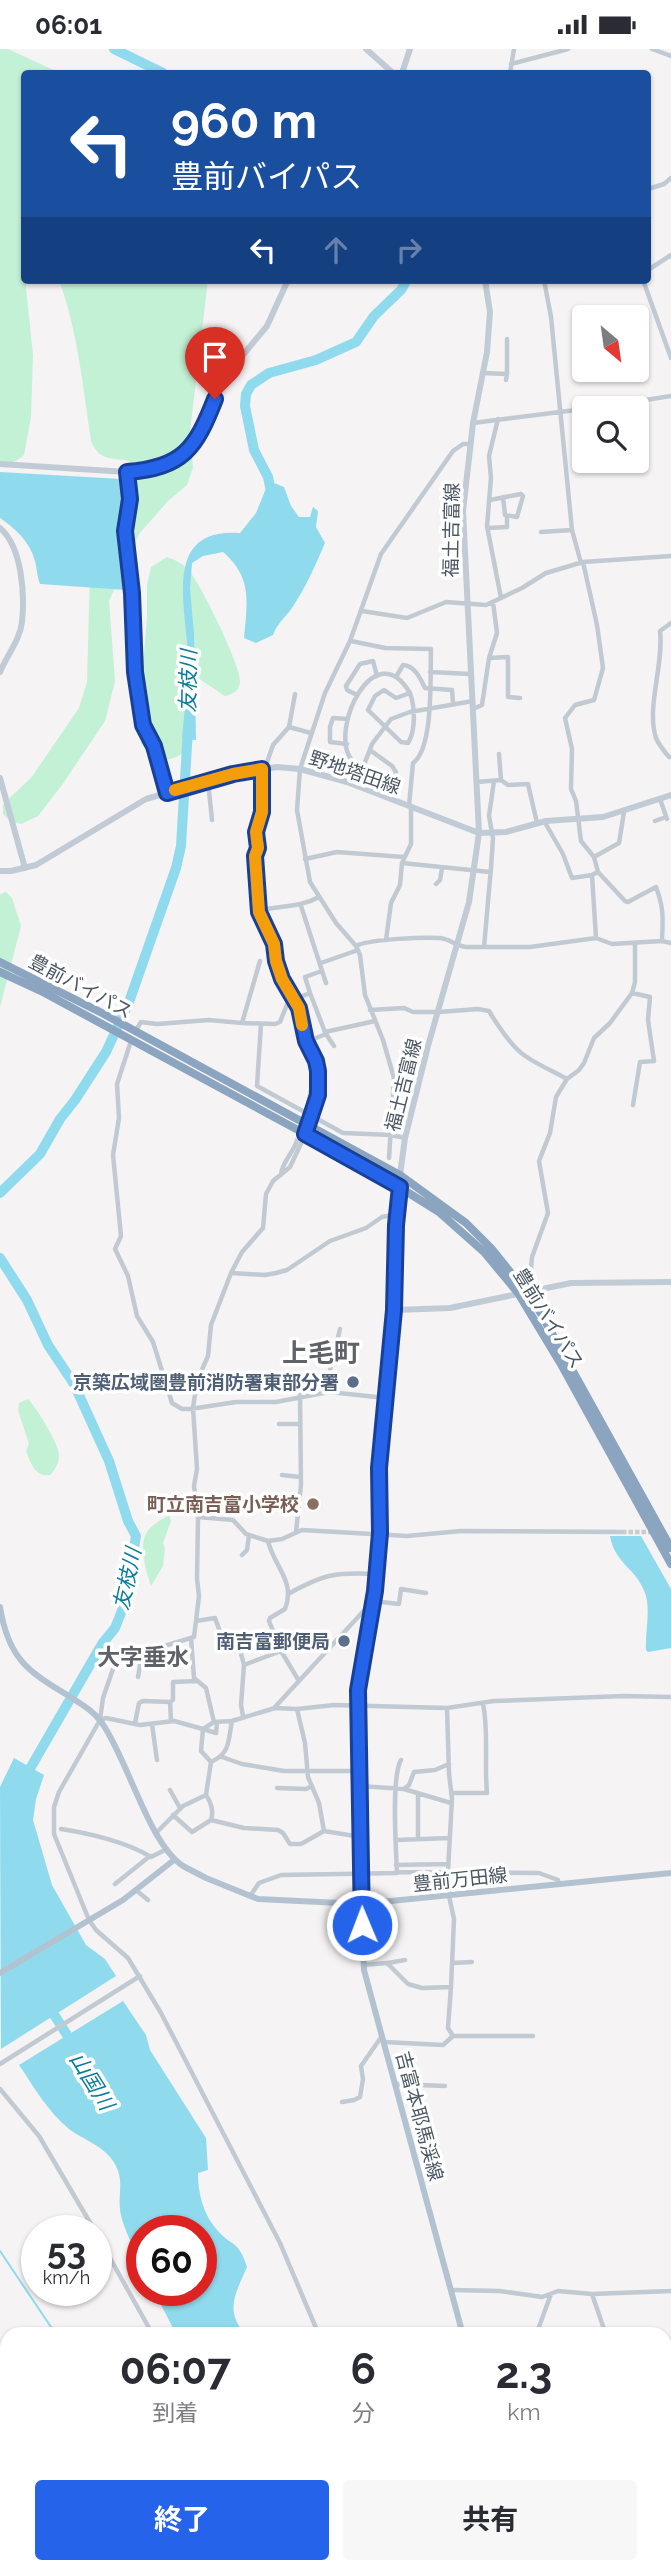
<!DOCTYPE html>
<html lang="ja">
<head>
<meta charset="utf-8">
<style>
  :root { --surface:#fff; --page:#f7f7f7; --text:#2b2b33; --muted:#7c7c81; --accent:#2563eb }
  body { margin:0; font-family:Raleway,"Noto Sans JP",sans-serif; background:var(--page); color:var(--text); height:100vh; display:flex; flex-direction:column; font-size:26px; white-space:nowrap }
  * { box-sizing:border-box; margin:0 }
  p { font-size:23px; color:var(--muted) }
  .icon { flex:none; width:38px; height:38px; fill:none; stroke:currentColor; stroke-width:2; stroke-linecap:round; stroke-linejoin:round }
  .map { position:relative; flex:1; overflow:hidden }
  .drawer { position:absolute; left:0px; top:2278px; width:672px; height:247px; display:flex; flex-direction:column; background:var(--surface); border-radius:21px 21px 0 0; box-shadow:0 2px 5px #0004 }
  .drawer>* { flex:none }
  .hud { position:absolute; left:21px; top:21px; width:630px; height:214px; border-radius:7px; box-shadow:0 2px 5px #0004; background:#1a4fa0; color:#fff; overflow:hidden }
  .needle { width:46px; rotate:151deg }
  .controls { position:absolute; left:572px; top:256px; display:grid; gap:14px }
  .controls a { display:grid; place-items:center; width:77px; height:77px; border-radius:7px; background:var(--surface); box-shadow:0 2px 5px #0004; font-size:35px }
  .speed { position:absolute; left:21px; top:2166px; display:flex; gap:14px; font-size:35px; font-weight:700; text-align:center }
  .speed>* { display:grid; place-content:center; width:91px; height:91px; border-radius:50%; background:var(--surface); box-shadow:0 2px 5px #0004; line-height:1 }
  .speed small { font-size:18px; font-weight:400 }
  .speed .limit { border:10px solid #d22; background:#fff; color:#111 }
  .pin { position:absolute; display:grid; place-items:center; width:60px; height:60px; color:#fff; margin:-72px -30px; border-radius:50% 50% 50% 0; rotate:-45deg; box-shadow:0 0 7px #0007 }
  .pin .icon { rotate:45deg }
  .me { position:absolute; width:77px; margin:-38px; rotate:359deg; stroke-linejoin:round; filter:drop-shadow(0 0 5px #0008) }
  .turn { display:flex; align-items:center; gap:24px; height:147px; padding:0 35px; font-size:32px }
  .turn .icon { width:91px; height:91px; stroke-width:2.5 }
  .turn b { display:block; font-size:49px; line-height:60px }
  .lanes { display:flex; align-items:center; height:66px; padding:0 35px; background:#0003; justify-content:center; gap:35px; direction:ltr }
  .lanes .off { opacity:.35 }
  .eta { display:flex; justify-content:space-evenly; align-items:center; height:119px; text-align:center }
  .eta b { font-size:42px; font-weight:700; line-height:49px }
  .button { display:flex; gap:14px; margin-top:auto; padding:14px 35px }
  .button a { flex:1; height:80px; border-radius:7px; background:var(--accent); color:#fff; font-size:28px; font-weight:700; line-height:80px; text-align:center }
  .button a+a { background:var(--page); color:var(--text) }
  .status { display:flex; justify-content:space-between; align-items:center; height:49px; padding:0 35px; background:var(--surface); direction:ltr }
  .status svg { height:19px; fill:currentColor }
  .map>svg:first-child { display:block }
  .green { fill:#c3f1d5 }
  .water { fill:#90daee }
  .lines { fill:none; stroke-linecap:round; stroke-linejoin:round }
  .stream { stroke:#90daee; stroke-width:2 }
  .river { stroke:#90daee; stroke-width:10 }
  .street-tunnel { stroke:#caccce; stroke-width:4.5; stroke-dasharray:4.5 2; stroke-linecap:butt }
  .street { stroke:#c1cad2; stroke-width:4.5 }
  .secondary { stroke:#c1cbd6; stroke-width:6 }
  .primary { stroke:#b3c2d1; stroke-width:6 }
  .highway { stroke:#8ba5c1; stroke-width:8 }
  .route-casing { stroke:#184099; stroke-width:18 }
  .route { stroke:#2563eb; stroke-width:12 }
  .slow { stroke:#f59e0b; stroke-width:12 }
  .service-dot { fill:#5c6f8a; stroke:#fff; stroke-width:2.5 }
  .education-dot { fill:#8d6e63; stroke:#fff; stroke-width:2.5 }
  .labels { text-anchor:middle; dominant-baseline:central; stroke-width:7; stroke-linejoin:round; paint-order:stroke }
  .street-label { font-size:19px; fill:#4a5661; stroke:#fff }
  .service-label { font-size:19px; font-weight:bold; fill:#4e5e75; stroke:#fff; text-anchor:end }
  .education-label { font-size:19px; font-weight:bold; fill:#785e54; stroke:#fff; text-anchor:end }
  .water-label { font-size:21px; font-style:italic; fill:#0c7c9b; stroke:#fff }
  .quarter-label { font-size:23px; font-weight:bold; fill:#5f6368; stroke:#fff }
  .district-label { font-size:26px; font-weight:bold; fill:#5f6368; stroke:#fff }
</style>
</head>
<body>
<div class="status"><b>06:01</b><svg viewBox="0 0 49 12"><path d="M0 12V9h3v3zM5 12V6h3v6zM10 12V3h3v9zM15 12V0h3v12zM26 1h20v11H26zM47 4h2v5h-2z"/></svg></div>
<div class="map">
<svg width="671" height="2524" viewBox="0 0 671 2524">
  <rect width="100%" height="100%" fill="#f5f3f3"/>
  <path class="green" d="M0 0H8L60 24H24V219L33 306 31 368 24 406 16 412 0 417Z
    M59 231H208L190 382 193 418 187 436 169 451 139 485 109 552 115 632 105 672 62 736 38 767 21 775 10 772 3 765V755L31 729 79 659 87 633 90 524 121 433 135 424 129 412C111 408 100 413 91 392 83 338 78 283 59 231Z
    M167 508C176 511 184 515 190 523 201 536 242 619 240 633 239 642 233 645 225 647L192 625 186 627C183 645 192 691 183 703 178 709 170 710 163 712L149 704 141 695V637L147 570V536L151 518Z
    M6 843 12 849 21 877 0 958V845Z
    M28 1350C36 1358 59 1395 59 1406 59 1414 55 1421 50 1426 35 1428 31 1415 26 1402L29 1395 18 1361 19 1354Z
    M169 1466 171 1472 163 1494 165 1499 163 1517 151 1537C146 1520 136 1494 150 1479 155 1474 163 1470 169 1466Z"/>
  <path class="water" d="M0 423 121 430 124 437 120 499 126 541 40 535C37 527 37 520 35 512 30 493 16 480 0 469Z
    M269 432 284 438 291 457 299 468H310L313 458 318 462 316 478 325 494C315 517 306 538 292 559 285 569 278 573 273 586L256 594 244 589C247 554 253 529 223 503L203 507 192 514 190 540 194 584 196 691 182 690C184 665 188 639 188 613 188 562 159 478 240 484L256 464Z
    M610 1487H641L671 1540V1599L648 1603 646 1601C645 1584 651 1560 645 1544 636 1519 615 1515 610 1487Z
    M14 1709 44 1726 36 1750 33 1771 52 1836 86 1896 105 1910 116 1927 1 2000 0 1738Z
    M123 1952 146 1986 150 2001 206 2089 208 2121 198 2124C198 2144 203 2165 217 2181 233 2199 238 2190 247 2218 236 2244 224 2261 245 2285H176L154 2242H201V2182H142V2216C135 2201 121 2175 120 2160 118 2143 125 2130 113 2112 102 2096 84 2091 69 2080 48 2063 34 2038 19 2016Z"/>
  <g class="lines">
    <path class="stream" d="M0 2202 51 2278 71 2286
      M193 2524 195 2518"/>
    <path class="river" d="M114 0 163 24
      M271 442 268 428 254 401 245 357 246 345 251 336 269 324 316 311 356 293 374 267 401 241 407 231
      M0 1144 40 1105 60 1070 75 1051 106 1003 129 953 176 819 181 797 188 680
      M0 1209 27 1251 48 1296 74 1335 109 1412 128 1472 136 1487 125 1554 115 1579 102 1595 24 1730
      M48 1956 74 1997
      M665 2431 671 2427
      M593 2524 597 2518"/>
    <path class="street-tunnel" d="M296 1094 307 1062
      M622 1483H652"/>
    <path class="street" d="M652 0 671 7
      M511 15 568 0
      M510 24 514 0
      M648 140 664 135 671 129
      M648 221 671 206
      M544 231 551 268 572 481 581 514
      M643 231 671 309
      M483 324 507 325 506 331
      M507 325V290
      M595 359 671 347
      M498 370 489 407 491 429 487 477 501 549
      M473 374 584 360
      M127 423 129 450 125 482 132 544 135 623 143 676 154 697 167 744
      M490 451 521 445 523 447 517 468 505 466 503 448
      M488 479 507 478V468
      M541 483 572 481
      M583 513 597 576 603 619 594 651 575 656 565 669 572 700 571 740 576 752 581 792 594 808 598 823 592 826 596 889
      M362 562 407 569 446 553 486 556 522 539 546 524 583 513 671 507
      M671 574 660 582C664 616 646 658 656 689 659 696 664 702 669 708H671
      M351 592 385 599 431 600C430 626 434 699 413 714L409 757
      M489 609 497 584 493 553
      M430 623 471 625
      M396 628 403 616C415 617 420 629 425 639L452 641 453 654
      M384 641 396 649 410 644C415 658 416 681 408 694L401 693 368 661 375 647Z
      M357 646 347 641 346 637 360 615 373 612 377 627
      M473 660 482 656 489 609 508 608V648L520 649
      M289 678 295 645
      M347 695 330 693V678L333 669 348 670
      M370 701 392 717 396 723 395 728 390 730C378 725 359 721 351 710 329 680 375 584 410 644
      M499 705 501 731
      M265 719 273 696 289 678 311 684
      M262 721V763L256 783 258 799 255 807 259 863 274 895 276 912 282 930 298 959 306 992 316 1012 318 1022V1046L308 1078
      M208 732 212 771
      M477 733 501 731 508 736 528 735 537 774
      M356 737 372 695 391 670 410 663 473 652
      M660 750 667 770
      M544 772 563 805 572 829 592 826
      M655 772 666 768
      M594 808 619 794 624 763
      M305 810 337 803 404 808
      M402 814 490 823
      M598 823 625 852 628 853 656 838C664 859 663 870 662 892
      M436 835 440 831 442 819
      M301 857 326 934
      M259 862C279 856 300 859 319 848
      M386 891 391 854 400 836 402 814 411 795V759
      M358 896C374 890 422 888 440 889 450 890 456 897 466 898H530L596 889 612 895 662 892 671 894
      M484 898 491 819 493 789 489 767 494 732
      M321 914 358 901
      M310 944 325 983 375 972
      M632 944 650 948 648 971 654 1012 640 1013 633 1056
      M370 961 404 959 413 963H439L478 960 489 962C496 974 509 993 519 1002 529 1012 553 1022 567 1030
      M242 974 275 975 280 973 288 953 310 944 305 928 322 922
      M261 975 257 1037 343 1084 391 1086 405 1089
      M136 981 141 973 157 975 209 971 242 974 260 912
      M326 985 334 997
      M131 992 117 1035 119 1069 113 1106 121 1187 115 1200 128 1227 137 1267 153 1293 172 1354 182 1360H190L236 1353H276L329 1343 386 1349
      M306 993 326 985V984
      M307 1061 314 1026 318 1022
      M305 1086 290 1118 273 1132 266 1145 263 1179 242 1203 231 1224 211 1276 208 1307 197 1332 193 1359 197 1420 194 1437 198 1468 197 1530 199 1547 194 1588 135 1606 113 1620 103 1649 100 1671 59 1743 54 1758V1785L89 1871 96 1881 128 1909 161 1964 280 2194 319 2286
      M389 1109 394 1029 383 991 365 946 360 906 356 897 336 874 310 833 297 761 300 720 325 644 350 592 381 505 453 402 463 395H471
      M281 1126C281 1115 292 1105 296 1094
      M231 1224 265 1226 276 1224 287 1221 330 1192 366 1179 382 1168 397 1165
      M536 1240 531 1219 532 1208 548 1164 539 1112 550 1084 556 1048 567 1030 579 1021 584 1014 594 989 610 974 632 944 635 933V895
      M329 1343 330 1321 340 1280
      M279 1375H300
      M282 1426 300 1428
      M198 1468 233 1471 246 1485 268 1492 282 1490 302 1481 407 1487 461 1482 622 1483
      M296 1483 301 1436 300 1346
      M268 1492C274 1518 296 1532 285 1560L270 1569 269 1572 281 1602 299 1632
      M242 1506 247 1501 249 1486
      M288 1545C324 1525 335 1523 376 1525
      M373 1552 399 1555 401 1540 426 1544
      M196 1572 215 1569 227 1602 240 1601 244 1616
      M191 1589 194 1629 206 1639 214 1673
      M138 1628 142 1604
      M275 1658 371 1554
      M447 1659 449 1724 452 1750 448 1822 452 1846
      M297 1660 305 1694 308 1728 319 1754 324 1782
      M243 1667 241 1656 244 1616 281 1602
      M100 1671 106 1669 140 1676 174 1672 203 1680 214 1673 232 1672 275 1659 297 1660 334 1656 447 1659 494 1652 623 1647 671 1648
      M171 1672 170 1653 173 1651V1633L197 1632
      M135 1674 139 1654 143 1652 170 1653
      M152 1675 157 1711
      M222 1708 242 1715 284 1722H359
      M211 1713 201 1702 203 1680 216 1684 217 1673
      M360 1737 404 1740 451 1754
      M277 1739 306 1740 312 1737
      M404 1740 409 1736 414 1723 435 1721 449 1715
      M170 1741 180 1759
      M451 1744H487C484 1714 489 1684 483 1654
      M418 1745V1790
      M206 1746C211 1753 214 1763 211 1771
      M173 1766 192 1783 211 1771 244 1779 278 1781 283 1784 290 1795H301L324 1782 361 1788
      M61 1780C88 1784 127 1793 151 1808L165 1801
      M156 1784 183 1757 206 1746 211 1713C231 1704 228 1691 232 1672
      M396 1791 449 1789
      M396 1816 448 1815
      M396 1823 539 1824 558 1831 559 1835
      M115 1835 150 1807
      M137 1842 148 1851
      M250 1847 259 1834 281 1826 397 1824C396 1801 391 1727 401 1711
      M388 1914 405 1911
      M452 1914 472 1913
      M364 1916 387 1914 408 1935 422 1939 451 1938 454 1870 449 1847
      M451 1938 448 1979 453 1987H533
      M384 1993 443 1996 453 1987
      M0 2015 140 1927
      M395 2035 445 2037
      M0 2040 39 2087 95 2182
      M342 2053 354 2051 360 2048 363 2030 361 2017 382 1987
      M96 2184 153 2286
      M451 2241 500 2242 542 2248 558 2242 592 2245 671 2242
      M592 2245 606 2286
      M536 2286 551 2245
      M0 2349 7 2346
      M665 2394 671 2393
      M0 2503 7 2500
      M665 2510 671 2506
      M376 2518 378 2524
      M611 2518 613 2524
      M96 2524 99 2518
      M402 2524 413 2518
      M647 2524 654 2518"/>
    <path class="secondary" d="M366 0 393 24
      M402 24 410 0
      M0 415 127 423 147 422 168 416 186 403 202 384 223 330 267 277 288 231
      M0 479C22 498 25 545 22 573 20 591 7 606 0 623
      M0 729 25 819
      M0 822H11L36 816 146 750 233 725 277 718 300 720 347 733 479 784 506 783 546 772 603 768 671 746
      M395 1261 450 1259 571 1234 671 1233
      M361 1855 358 1641 375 1542 380 1484 379 1419 395 1261 400 1126 405 1089 428 997 469 853 479 784 463 462 473 374 487 303 490 263 485 231"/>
    <path class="primary" d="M0 1558C8 1609 27 1622 69 1647 81 1655 94 1662 102 1674 128 1711 149 1795 183 1817L206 1829 258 1850 361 1855 671 1824
      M361 1855 364 1921 463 2286
      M0 1924 123 1851 174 1811
      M445 2524 446 2518"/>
    <path class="highway" d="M0 913 102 964 400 1126 466 1174 491 1199 535 1254 671 1499
      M0 923 41 942 372 1121 439 1163 484 1203 518 1244 562 1317 671 1515"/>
  </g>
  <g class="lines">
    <g class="route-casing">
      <path id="route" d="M215 350C196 399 183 419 127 423L130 450 125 482 132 544 135 623 143 676 154 697 167 744 233 725 262 720V763L256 783 258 799 255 807 259 863 274 895 276 912 282 930 299 959 306 992 316 1012 318 1022V1046L305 1085 400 1138 396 1176 394 1261 379 1419 380 1484 375 1542 358 1641 362 1876"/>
    </g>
    <use href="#route" class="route"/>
    <path class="slow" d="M175 741 233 725 262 720V763L256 783 258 799 255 807 259 863 274 895 276 912 282 930 299 959 302 976"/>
  </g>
  <g class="service-dot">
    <circle cx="353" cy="1333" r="7"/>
    <circle cx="344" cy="1592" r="7"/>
  </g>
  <circle class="education-dot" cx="313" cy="1455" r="7"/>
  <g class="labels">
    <g class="street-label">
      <text transform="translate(451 481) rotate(-89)">福土吉富線</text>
      <text transform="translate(355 723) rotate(19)">野地塔田線</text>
      <text transform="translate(81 937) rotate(28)">豊前バイパス</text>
      <text transform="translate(403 1036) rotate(-76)">福土吉富線</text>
      <text transform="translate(549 1269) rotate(58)">豊前バイパス</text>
      <text transform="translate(460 1830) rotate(-6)">豊前万田線</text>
      <text transform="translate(420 2067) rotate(75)">吉富本耶馬渓線</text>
    </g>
    <g class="service-label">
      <text x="339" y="1333">京築広域圏豊前消防署東部分署</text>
      <text x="330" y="1592">南吉富郵便局</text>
    </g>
    <g class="education-label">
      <text x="299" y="1455">町立南吉富小学校</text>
    </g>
    <g class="water-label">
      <text transform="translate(188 632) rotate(-89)">友枝川</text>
      <text transform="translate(127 1530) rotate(-78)">友枝川</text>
      <text transform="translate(92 2032) rotate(58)">山国川</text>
    </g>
    <g class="quarter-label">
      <text x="143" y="1607">大字垂水</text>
    </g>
    <g class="district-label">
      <text x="321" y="1304">上毛町</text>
    </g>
  </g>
</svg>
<div class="controls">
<a><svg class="needle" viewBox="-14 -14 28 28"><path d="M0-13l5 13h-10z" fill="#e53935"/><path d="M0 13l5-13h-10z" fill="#7c7c81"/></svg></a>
<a><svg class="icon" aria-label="search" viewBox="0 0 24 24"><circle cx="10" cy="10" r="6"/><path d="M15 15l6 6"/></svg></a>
</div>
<div class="speed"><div>53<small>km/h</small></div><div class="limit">60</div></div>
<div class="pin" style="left:215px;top:350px;background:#d93025"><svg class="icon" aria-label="arrive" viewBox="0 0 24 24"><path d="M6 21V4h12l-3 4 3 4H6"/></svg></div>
<svg class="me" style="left:362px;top:1876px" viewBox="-20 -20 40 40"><circle r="17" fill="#2563eb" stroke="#fff" stroke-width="3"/><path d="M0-11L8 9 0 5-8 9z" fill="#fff"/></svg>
<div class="hud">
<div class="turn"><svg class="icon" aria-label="left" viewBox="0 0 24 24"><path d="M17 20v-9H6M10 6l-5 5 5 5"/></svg><div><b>960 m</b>豊前バイパス</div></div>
<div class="lanes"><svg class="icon" aria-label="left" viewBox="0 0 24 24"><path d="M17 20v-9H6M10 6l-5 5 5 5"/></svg><svg class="icon off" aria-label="ahead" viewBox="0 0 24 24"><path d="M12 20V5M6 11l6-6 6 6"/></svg><svg class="icon off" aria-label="right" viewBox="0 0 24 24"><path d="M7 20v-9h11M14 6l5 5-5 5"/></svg></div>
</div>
<section class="drawer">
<div class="eta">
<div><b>06:07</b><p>到着</p></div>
<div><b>6</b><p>分</p></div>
<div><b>2.3</b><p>km</p></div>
</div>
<div class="button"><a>終了</a><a>共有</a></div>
</section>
</div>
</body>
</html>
